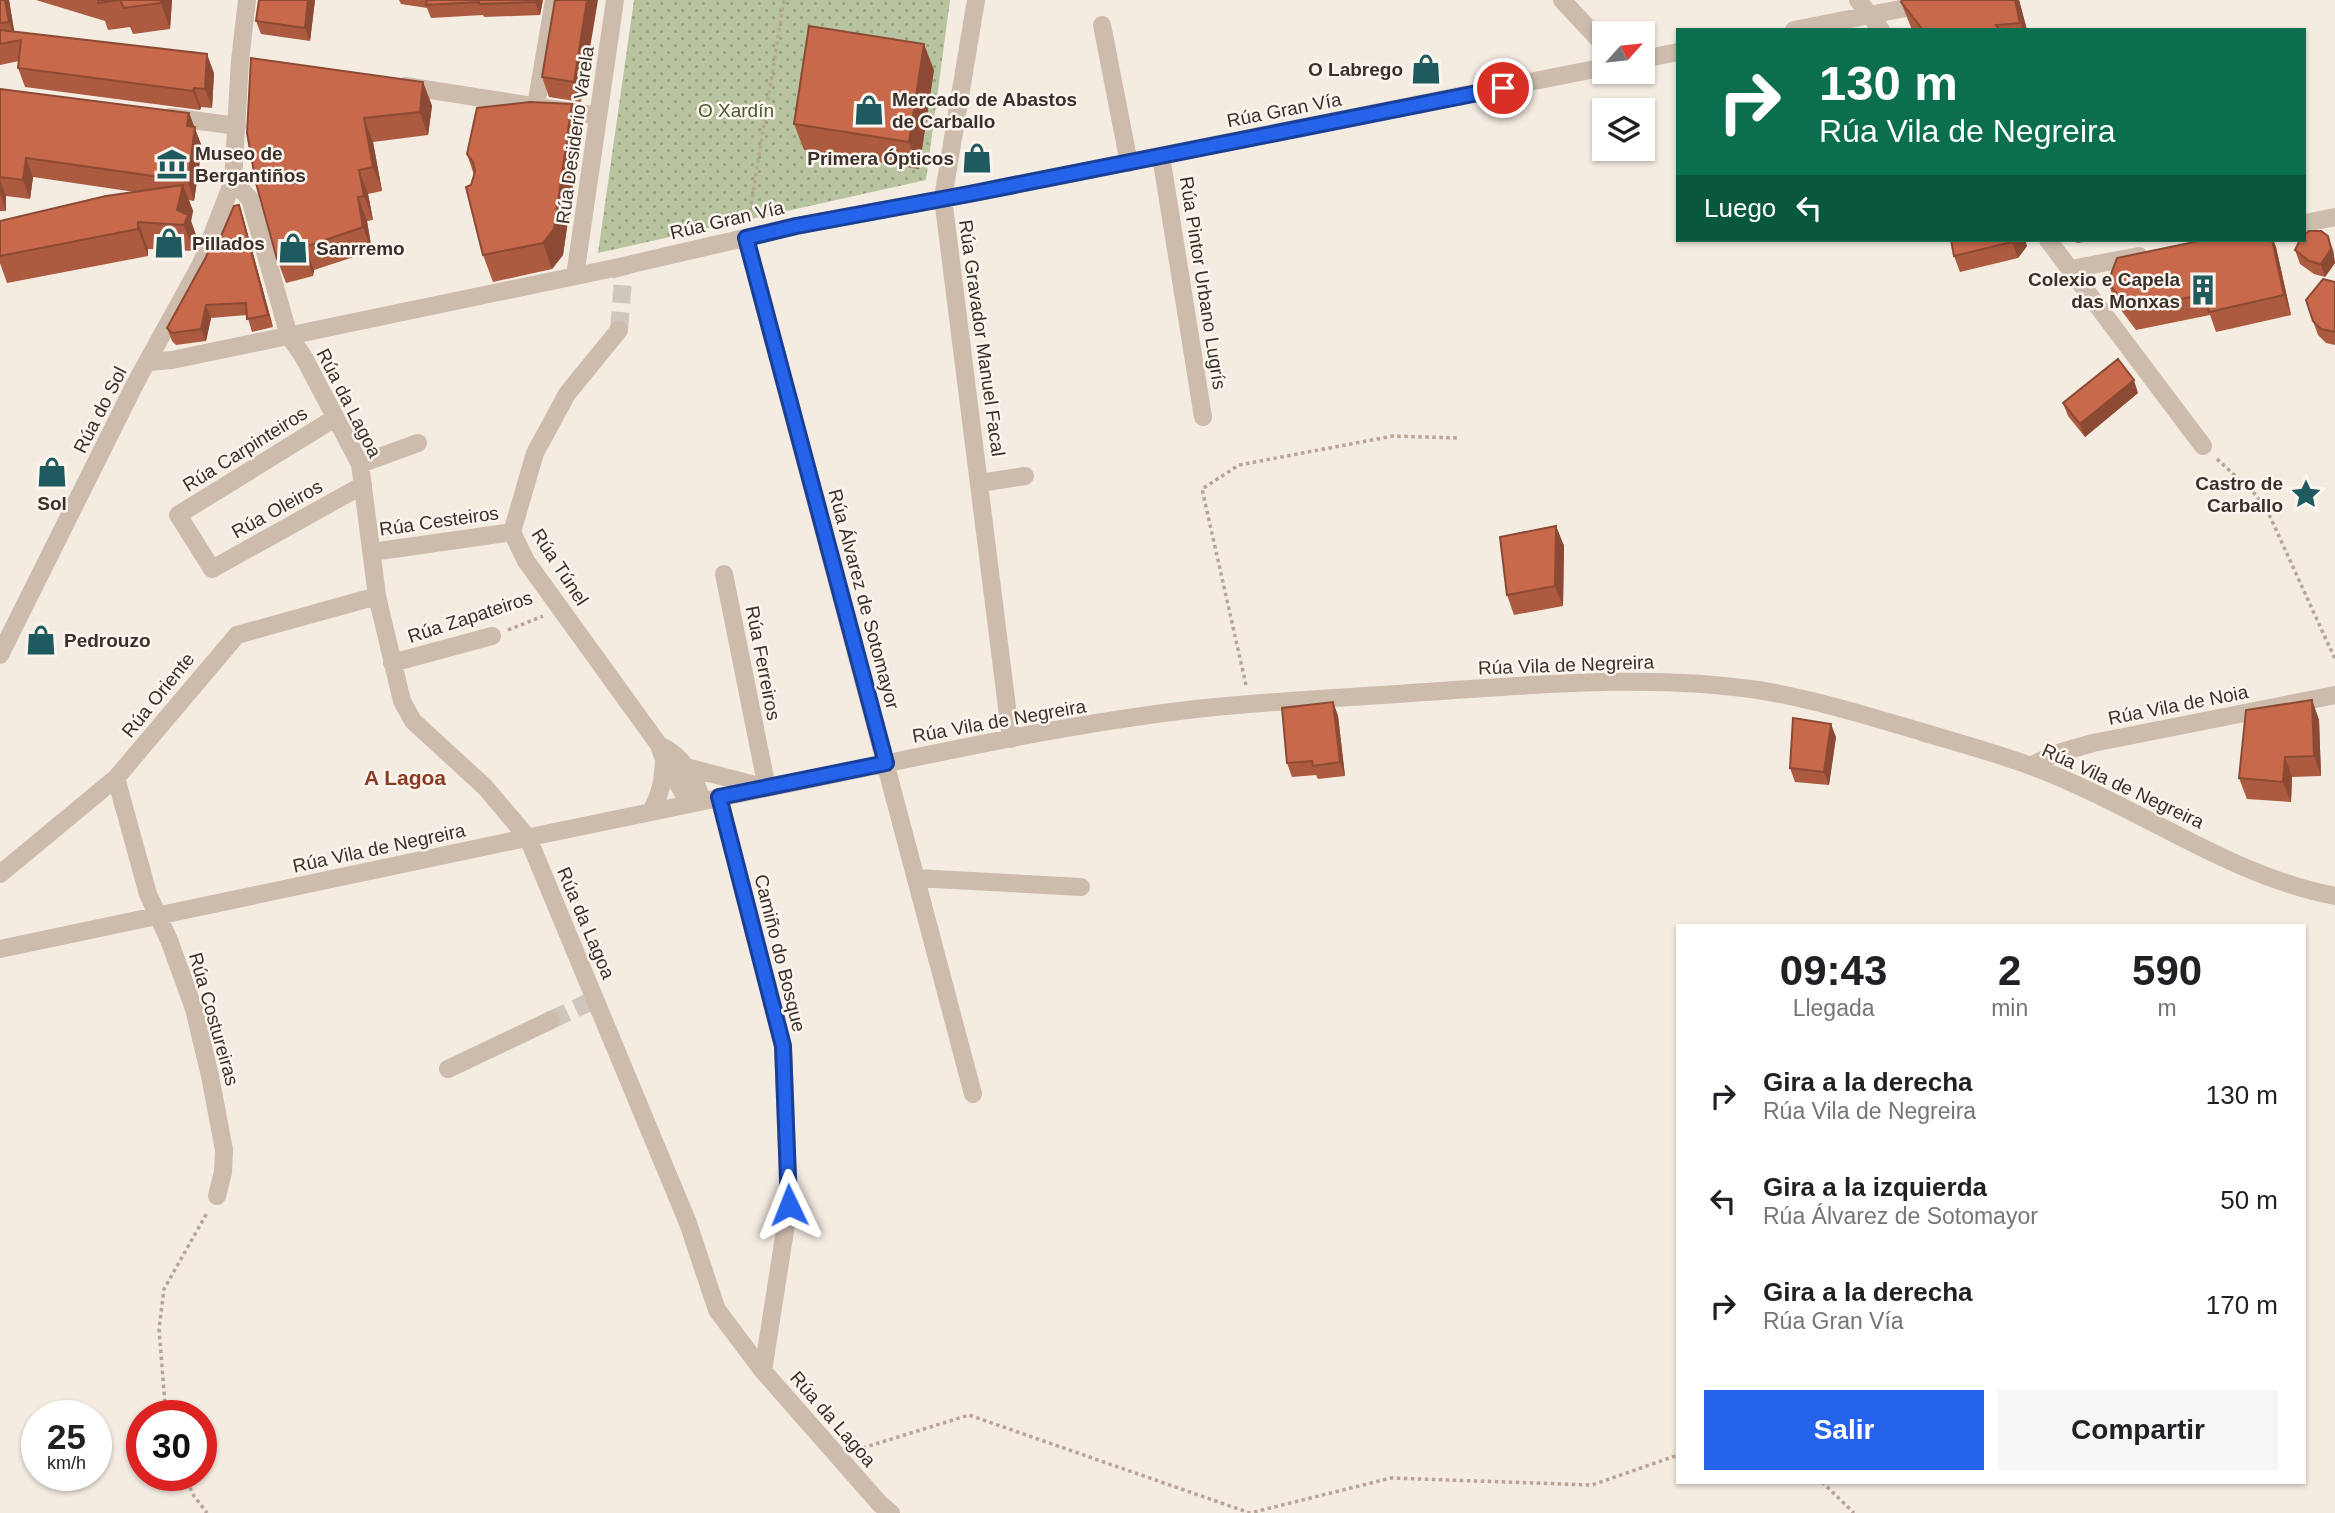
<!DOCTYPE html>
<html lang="es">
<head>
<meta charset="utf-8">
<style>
  :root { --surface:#fff; --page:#f6f6f6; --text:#202124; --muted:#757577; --accent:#2563eb }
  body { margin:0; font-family:Helvetica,sans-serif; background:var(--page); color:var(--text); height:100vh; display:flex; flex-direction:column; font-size:26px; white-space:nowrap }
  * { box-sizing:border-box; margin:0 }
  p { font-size:23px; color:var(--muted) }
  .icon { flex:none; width:38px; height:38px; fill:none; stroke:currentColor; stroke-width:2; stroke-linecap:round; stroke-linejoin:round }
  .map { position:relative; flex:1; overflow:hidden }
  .sheet { position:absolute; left:1676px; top:924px; width:630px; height:560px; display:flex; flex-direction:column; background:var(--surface); border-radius:0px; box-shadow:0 2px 5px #0004 }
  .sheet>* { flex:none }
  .guide { position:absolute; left:1676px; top:28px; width:630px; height:214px; border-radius:0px; box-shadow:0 2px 5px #0004; background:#0b6e4f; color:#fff; overflow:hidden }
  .needle { width:46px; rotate:63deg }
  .fabs { position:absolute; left:1592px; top:21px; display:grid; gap:14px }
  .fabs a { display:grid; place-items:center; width:63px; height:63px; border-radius:0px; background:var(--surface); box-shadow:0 2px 5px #0004; font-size:35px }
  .speed { position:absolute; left:21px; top:1400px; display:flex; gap:14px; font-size:35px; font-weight:700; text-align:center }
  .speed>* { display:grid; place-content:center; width:91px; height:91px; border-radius:50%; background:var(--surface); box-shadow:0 2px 5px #0004; line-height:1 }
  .speed small { font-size:18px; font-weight:400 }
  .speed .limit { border:10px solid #d22; background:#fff; color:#111 }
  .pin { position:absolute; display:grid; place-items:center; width:60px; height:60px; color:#fff; margin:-30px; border:4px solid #fff; border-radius:50%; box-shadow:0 2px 7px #0007 }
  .me { position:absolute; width:77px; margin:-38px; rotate:358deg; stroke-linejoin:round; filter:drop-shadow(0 0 5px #0008) }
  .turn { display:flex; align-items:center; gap:24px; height:147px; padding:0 28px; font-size:32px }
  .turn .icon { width:91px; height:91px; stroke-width:2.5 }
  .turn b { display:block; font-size:49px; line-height:60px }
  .then { display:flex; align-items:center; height:66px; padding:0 28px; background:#0003; gap:14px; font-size:26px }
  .eta { display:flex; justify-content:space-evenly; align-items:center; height:119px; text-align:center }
  .eta b { font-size:42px; font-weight:600; line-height:49px }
  .cta { display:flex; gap:14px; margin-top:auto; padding:14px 28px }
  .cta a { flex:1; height:80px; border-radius:0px; background:var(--accent); color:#fff; font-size:28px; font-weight:600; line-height:80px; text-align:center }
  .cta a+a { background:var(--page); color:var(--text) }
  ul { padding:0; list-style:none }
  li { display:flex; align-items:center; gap:21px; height:105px; padding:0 28px }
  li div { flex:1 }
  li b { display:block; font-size:26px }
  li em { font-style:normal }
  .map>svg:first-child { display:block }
  .park { fill:url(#park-dots) }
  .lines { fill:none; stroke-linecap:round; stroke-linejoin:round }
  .street-tunnel { stroke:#cfc6bd; stroke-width:18; stroke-dasharray:18 9; stroke-linecap:butt }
  .path { stroke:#b9a596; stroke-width:3.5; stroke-dasharray:3.5 3.5; stroke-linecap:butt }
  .street { stroke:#cdbbac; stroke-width:18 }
  .wall { fill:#ac5a40 }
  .shaded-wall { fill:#8c4a34 }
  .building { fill:#c8694b; stroke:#8c4a34; stroke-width:2 }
  .route-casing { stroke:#184099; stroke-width:18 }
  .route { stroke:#2563eb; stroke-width:12 }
  .labels { text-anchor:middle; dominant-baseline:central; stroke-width:5; stroke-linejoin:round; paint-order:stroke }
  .poi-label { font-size:19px; font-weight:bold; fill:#3b302b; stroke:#fbf5ee; text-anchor:start }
  .park-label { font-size:19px; fill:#4a5a2e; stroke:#fbf5ee }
  .street-label { font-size:19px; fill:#3b302b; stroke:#fbf5ee }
  .neighbourhood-label { font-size:21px; font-weight:bold; fill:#8c3b22; stroke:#fbf5ee }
</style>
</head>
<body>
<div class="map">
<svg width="2335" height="1513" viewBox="0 0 2335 1513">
  <defs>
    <pattern id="park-dots" width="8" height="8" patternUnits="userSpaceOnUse" patternTransform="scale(1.75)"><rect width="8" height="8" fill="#b8c4a0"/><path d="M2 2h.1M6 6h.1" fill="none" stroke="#97a083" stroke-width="1.8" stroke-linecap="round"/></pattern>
  </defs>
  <rect width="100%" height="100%" fill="#f4ebe1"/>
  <path class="park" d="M634 0H950L926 180 598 253Z"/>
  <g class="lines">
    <path class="street-tunnel" d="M619 330 623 281 619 267
      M551 1020 596 999"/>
    <path class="path" d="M749 218 784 0
      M2217 459 2255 494 2267 510 2335 659
      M508 630 543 616
      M1246 685 1202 489 1239 465 1393 436 1458 438
      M166 1416 159 1329 164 1289 207 1213
      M856 1450 969 1415 1250 1513 1391 1478 1592 1485 1678 1455
      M184 1475 194 1496 207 1513
      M1822 1482 1854 1513"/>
    <path class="street" d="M976 0 943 198 1011 739
      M1562 0 1605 46
      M1858 0 1881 30
      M1102 25 1129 163
      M1794 30 1946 0
      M1643 59 1678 52
      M405 86 598 116
      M536 106 554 0
      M170 117 237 126
      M1161 156 1203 417
      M233 181 250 199 289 336 303 356 360 464 377 596 402 701 413 721 485 787 528 838 688 1223 717 1310 763 1371 880 1504 891 1513
      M2305 223 2335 217
      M746 238 973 1094
      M2048 240 2203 446
      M2071 269 2139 256
      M575 276 615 0
      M619 330 567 394 535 453 512 532 526 561 659 745 664 760 689 803
      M149 362 172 360 619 267 796 226 969 194 1605 67
      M335 418 178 515 212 569 363 485
      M360 464 418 443
      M980 483 1025 476
      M372 552 512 532
      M0 655 136 382 201 264 233 181 240 61 247 0
      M392 663 492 636
      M659 745C683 756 695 776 702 801
      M2032 765 2058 753 2093 743 2335 695
      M686 767 767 788 724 574
      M116 778 148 894 169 940 194 1009 210 1076 224 1150 223 1172 217 1196
      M719 797 783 1046 789 1205 763 1371
      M651 811C661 794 663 780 664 760
      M0 874 116 778 237 635 377 596
      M917 878 1081 887
      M0 949C256 896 511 840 767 788 912 759 1058 724 1205 708 1273 701 1341 698 1410 693 1525 686 1644 673 1758 690 1814 699 1868 716 1922 732 1972 747 2022 760 2070 782 2157 820 2240 878 2335 896
      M448 1069 551 1020"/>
  </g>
  <path class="wall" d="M0 0H9L14 32 214 73 212 108 201 107 200 110 25 87 18 68 19 61 0 65Z
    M36 0H172L170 29 133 34 130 27 108 30 105 21Z
    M315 0 310 41 261 34 256 21Z
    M399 0H543L540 15 484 17 483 15 431 18 427 8 401 4Z
    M555 0 581 102 549 97 542 77Z
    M1902 0H2019L2027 30H1912L1901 2Z
    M934 70 919 169 804 150 794 124Z
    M423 82 432 106 428 135 373 142 382 191 368 194 373 220 367 221 372 251 314 270 313 276 286 283 277 259 256 183Z
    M0 89 189 113 202 147 194 201 189 200 193 211 191 221 198 241 194 251 148 249V256L7 283 0 263V221L135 192 33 177 30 199 6 196V211H0Z
    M572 104 581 131 563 255 552 269 493 282 483 255 471 185 474 175 467 154Z
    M243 217 273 327 252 332 247 315 211 318 206 341 176 345 172 341 167 328 219 241Z
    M1951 240H2025L2027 246 2018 258 1960 272 1954 256Z
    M2069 240H2094L2078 243Z
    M2204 240H2273L2276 247 2291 315 2216 332 2210 315 2136 330 2115 302 2108 282Z
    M2295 250H2333L2335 263 2325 277 2314 274 2300 264Z
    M2335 282V345L2326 343 2318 335 2313 321Z
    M2138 393 2085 437 2068 416 2063 403Z
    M1556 526 1564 546 1563 606 1514 615 1507 595Z
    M2312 700 2319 720 2321 776 2292 777 2291 802 2247 799 2239 778Z
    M1333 702 1338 716 1345 776 1318 779 1316 775 1292 777 1287 763Z
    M1836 737 1829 785 1795 782 1790 768Z"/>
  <path class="shaded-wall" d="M5 0H9L16 41 9 22Z
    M161 0H172L170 29 161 3Z
    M308 0H315L310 41 305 28Z
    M535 0H543L540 15 535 2Z
    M587 0H598L581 102 574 82Z
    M2015 0H2019L2027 30H2023Z
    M924 44 934 70 919 169 909 142Z
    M207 54 214 73 212 108 205 89Z
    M423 82 432 106 428 135 420 112Z
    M194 88 201 107 200 110 193 91Z
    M572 104 581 131 563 255 552 269 543 243Z
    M189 113 202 147 194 201 188 181 187 126Z
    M364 118 373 142 382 191 373 167Z
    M26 158 33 177 30 199 23 180Z
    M359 170 368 194 373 220 364 196Z
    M0 180 6 196V211L0 193Z
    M183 185 193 211 191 221 198 241 194 251 177 210Z
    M358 197 367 221 372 251 363 227Z
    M239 205 243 217 273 327 268 315Z
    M138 222 148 249V256L138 229Z
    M2328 236 2333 250 2335 263 2325 277 2321 264Z
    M2014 240H2025L2027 246 2018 258 2012 242Z
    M2272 240H2273L2276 247 2291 315 2284 295Z
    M305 247 314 270 313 276 305 252Z
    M206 305 211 318 206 341 201 329Z
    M2134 380 2138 393 2085 437 2080 424Z
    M1556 526 1564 546 1563 606 1555 586Z
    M2312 700 2319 720 2321 776 2314 756Z
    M1333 702 1338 716 1345 776 1340 762Z
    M1831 724 1836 737 1829 785 1824 772Z
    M2285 757 2292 777 2291 802 2283 782Z"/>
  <path class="building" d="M0 0H5L9 22 0 23Z
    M98 0H161V3L124 8 120 0 98 3Z
    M259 0H308L305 28 256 21Z
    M427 0H535V2L479 4V2L426 5Z
    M555 0H587L574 82 542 77Z
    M1902 0H2015L2020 23 1996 25 2000 30H1923L1901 2Z
    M809 26 924 44 909 142 794 124Z
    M0 30 207 54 205 89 194 88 193 91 18 68 21 40 0 44Z
    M251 58 423 82 420 112 364 118 373 167 359 170 364 196 358 197 363 227 305 247V252L277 259 256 183 247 133Z
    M0 89 189 113 187 126 195 127 188 181 26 158 23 180 0 177Z
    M530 102 572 104 554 229 543 243 483 255 466 187 471 185 475 172 473 162 467 154 477 108Z
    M183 185 177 210 188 215 184 225 138 222V229L0 256V221L106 196Z
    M239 205 268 315 247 319 246 303 206 305 201 329 172 333 167 328 206 257 214 238 219 241 234 206Z
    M2309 231H2321L2328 236 2331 249 2321 264 2309 261 2295 250 2300 240H2305V234Z
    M1951 240H2014L2012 242 1954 256Z
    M2204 240H2272L2284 295 2209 312 2205 294 2129 310 2108 282 2117 258Z
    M2323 279 2335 282V332L2321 329 2313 321 2306 300Z
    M2118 359 2134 380 2080 424 2063 403Z
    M1556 526 1555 586 1507 595 1500 537Z
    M2312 700 2314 756 2285 757 2283 782 2239 778 2246 710Z
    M1333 702 1340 762 1313 766 1312 761 1287 763 1282 708Z
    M1793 718 1831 724 1824 772 1790 768Z"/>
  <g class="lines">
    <g class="route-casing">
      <path id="route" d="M789 1205 783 1046 719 797 886 763 746 238 796 226 969 194 1503 88"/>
    </g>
    <use href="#route" class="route"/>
  </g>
  <defs>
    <g id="shop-bare" transform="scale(2.415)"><path d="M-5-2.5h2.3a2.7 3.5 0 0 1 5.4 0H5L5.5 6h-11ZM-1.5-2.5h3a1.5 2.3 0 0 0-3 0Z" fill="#1f5a5e" stroke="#fbf5ee" stroke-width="2.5" paint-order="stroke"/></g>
    <g id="museum-bare" transform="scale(2.415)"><path d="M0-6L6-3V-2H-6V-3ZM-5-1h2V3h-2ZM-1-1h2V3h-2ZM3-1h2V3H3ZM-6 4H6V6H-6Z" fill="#1f5a5e" stroke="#fbf5ee" stroke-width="2.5" paint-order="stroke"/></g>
    <g id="building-bare" transform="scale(2.415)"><path d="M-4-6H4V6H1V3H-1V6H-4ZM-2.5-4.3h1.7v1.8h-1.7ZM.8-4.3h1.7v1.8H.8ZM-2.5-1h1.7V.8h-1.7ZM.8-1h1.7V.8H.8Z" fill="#1f5a5e" stroke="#fbf5ee" stroke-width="2.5" paint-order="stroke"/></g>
    <g id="sight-bare" transform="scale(2.415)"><path d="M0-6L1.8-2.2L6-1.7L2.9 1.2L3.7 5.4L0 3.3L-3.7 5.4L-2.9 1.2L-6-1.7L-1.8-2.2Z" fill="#1f5a5e" stroke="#fbf5ee" stroke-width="2.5" paint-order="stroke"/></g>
  </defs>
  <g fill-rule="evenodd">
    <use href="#shop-bare" x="1426" y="69"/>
    <use href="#shop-bare" x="869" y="110"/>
    <use href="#shop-bare" x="977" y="158"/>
    <use href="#museum-bare" x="172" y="164"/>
    <use href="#shop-bare" x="169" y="243"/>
    <use href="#shop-bare" x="293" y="248"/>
    <use href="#building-bare" x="2203" y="290"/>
    <use href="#shop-bare" x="52" y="472"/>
    <use href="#sight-bare" x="2306" y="494"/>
    <use href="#shop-bare" x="41" y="640"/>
  </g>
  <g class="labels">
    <g class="poi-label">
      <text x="1403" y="69" text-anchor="end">O Labrego</text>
      <text x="892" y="99">Mercado de Abastos<tspan x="892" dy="22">de Carballo</tspan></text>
      <text x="195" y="153">Museo de<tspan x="195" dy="22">Bergantiños</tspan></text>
      <text x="954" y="158" text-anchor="end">Primera Ópticos</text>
      <text x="192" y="243">Pillados</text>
      <text x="316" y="248">Sanrremo</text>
      <text x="2180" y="279" text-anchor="end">Colexio e Capela<tspan x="2180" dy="22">das Monxas</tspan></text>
      <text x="2283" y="483" text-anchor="end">Castro de<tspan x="2283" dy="22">Carballo</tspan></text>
      <text x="52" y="503" text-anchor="middle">Sol</text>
      <text x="64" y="640">Pedrouzo</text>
    </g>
    <g class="park-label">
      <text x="736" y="110">O Xardín</text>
    </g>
    <g class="street-label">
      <text transform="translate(1284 110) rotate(-11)">Rúa Gran Vía</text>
      <text transform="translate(575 135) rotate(-82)">Rúa Desiderio Varela</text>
      <text transform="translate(727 220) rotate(-13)">Rúa Gran Vía</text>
      <text transform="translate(1203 283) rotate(81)">Rúa Pintor Urbano Lugrís</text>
      <text transform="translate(982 338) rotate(82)">Rúa Gravador Manuel Facal</text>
      <text transform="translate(349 403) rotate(63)">Rúa da Lagoa</text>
      <text transform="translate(100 410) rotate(-63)">Rúa do Sol</text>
      <text transform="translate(245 449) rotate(-32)">Rúa Carpinteiros</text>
      <text transform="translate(277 509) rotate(-29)">Rúa Oleiros</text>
      <text transform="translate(439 521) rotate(-8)">Rúa Cesteiros</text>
      <text transform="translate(560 567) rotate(57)">Rúa Túnel</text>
      <text transform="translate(864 599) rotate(75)">Rúa Álvarez de Sotomayor</text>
      <text transform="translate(470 617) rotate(-18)">Rúa Zapateiros</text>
      <text transform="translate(763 663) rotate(79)">Rúa Ferreiros</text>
      <text transform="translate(1566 665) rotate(-2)">Rúa Vila de Negreira</text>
      <text transform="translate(158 695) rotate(-51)">Rúa Oriente</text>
      <text transform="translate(2178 705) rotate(-11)">Rúa Vila de Noia</text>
      <text transform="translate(999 721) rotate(-10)">Rúa Vila de Negreira</text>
      <text transform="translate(2123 786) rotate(25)">Rúa Vila de Negreira</text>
      <text transform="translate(379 848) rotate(-12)">Rúa Vila de Negreira</text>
      <text transform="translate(586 923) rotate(67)">Rúa da Lagoa</text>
      <text transform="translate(780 953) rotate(76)">Camiño do Bosque</text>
      <text transform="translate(214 1019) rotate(74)">Rúa Costureiras</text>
      <text transform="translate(833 1419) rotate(49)">Rúa da Lagoa</text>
    </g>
    <g class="neighbourhood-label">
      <text x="405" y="777">A Lagoa</text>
    </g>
  </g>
</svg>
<div class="fabs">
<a><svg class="needle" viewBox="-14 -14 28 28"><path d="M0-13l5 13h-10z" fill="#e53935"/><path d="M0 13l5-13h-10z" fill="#757577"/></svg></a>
<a><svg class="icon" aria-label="layers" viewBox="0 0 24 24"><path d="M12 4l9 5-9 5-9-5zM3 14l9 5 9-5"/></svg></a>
</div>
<div class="speed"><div>25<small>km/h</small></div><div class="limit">30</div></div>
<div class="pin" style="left:1503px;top:88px;background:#d93025"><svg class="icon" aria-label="arrive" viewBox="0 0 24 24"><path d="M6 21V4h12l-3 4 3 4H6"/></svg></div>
<svg class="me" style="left:789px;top:1205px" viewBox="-20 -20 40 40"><path d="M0-17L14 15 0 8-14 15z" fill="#2563eb" stroke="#fff" stroke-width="4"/></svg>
<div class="guide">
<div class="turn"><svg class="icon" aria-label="right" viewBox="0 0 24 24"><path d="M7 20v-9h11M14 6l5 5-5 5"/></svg><div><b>130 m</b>Rúa Vila de Negreira</div></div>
<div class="then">Luego<svg class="icon" aria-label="left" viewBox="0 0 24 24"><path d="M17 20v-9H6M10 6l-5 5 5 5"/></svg></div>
</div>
<section class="sheet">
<div class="eta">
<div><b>09:43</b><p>Llegada</p></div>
<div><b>2</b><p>min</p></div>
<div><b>590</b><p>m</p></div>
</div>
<ul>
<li><svg class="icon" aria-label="right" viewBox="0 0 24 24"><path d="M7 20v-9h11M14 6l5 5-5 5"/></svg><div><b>Gira a la derecha</b><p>Rúa Vila de Negreira</p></div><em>130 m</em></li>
<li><svg class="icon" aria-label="left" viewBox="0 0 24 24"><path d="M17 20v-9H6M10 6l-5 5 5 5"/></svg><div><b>Gira a la izquierda</b><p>Rúa Álvarez de Sotomayor</p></div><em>50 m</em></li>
<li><svg class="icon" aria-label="right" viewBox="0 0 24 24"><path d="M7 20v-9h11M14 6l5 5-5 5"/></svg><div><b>Gira a la derecha</b><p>Rúa Gran Vía</p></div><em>170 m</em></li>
</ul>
<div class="cta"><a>Salir</a><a>Compartir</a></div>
</section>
</div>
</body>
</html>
